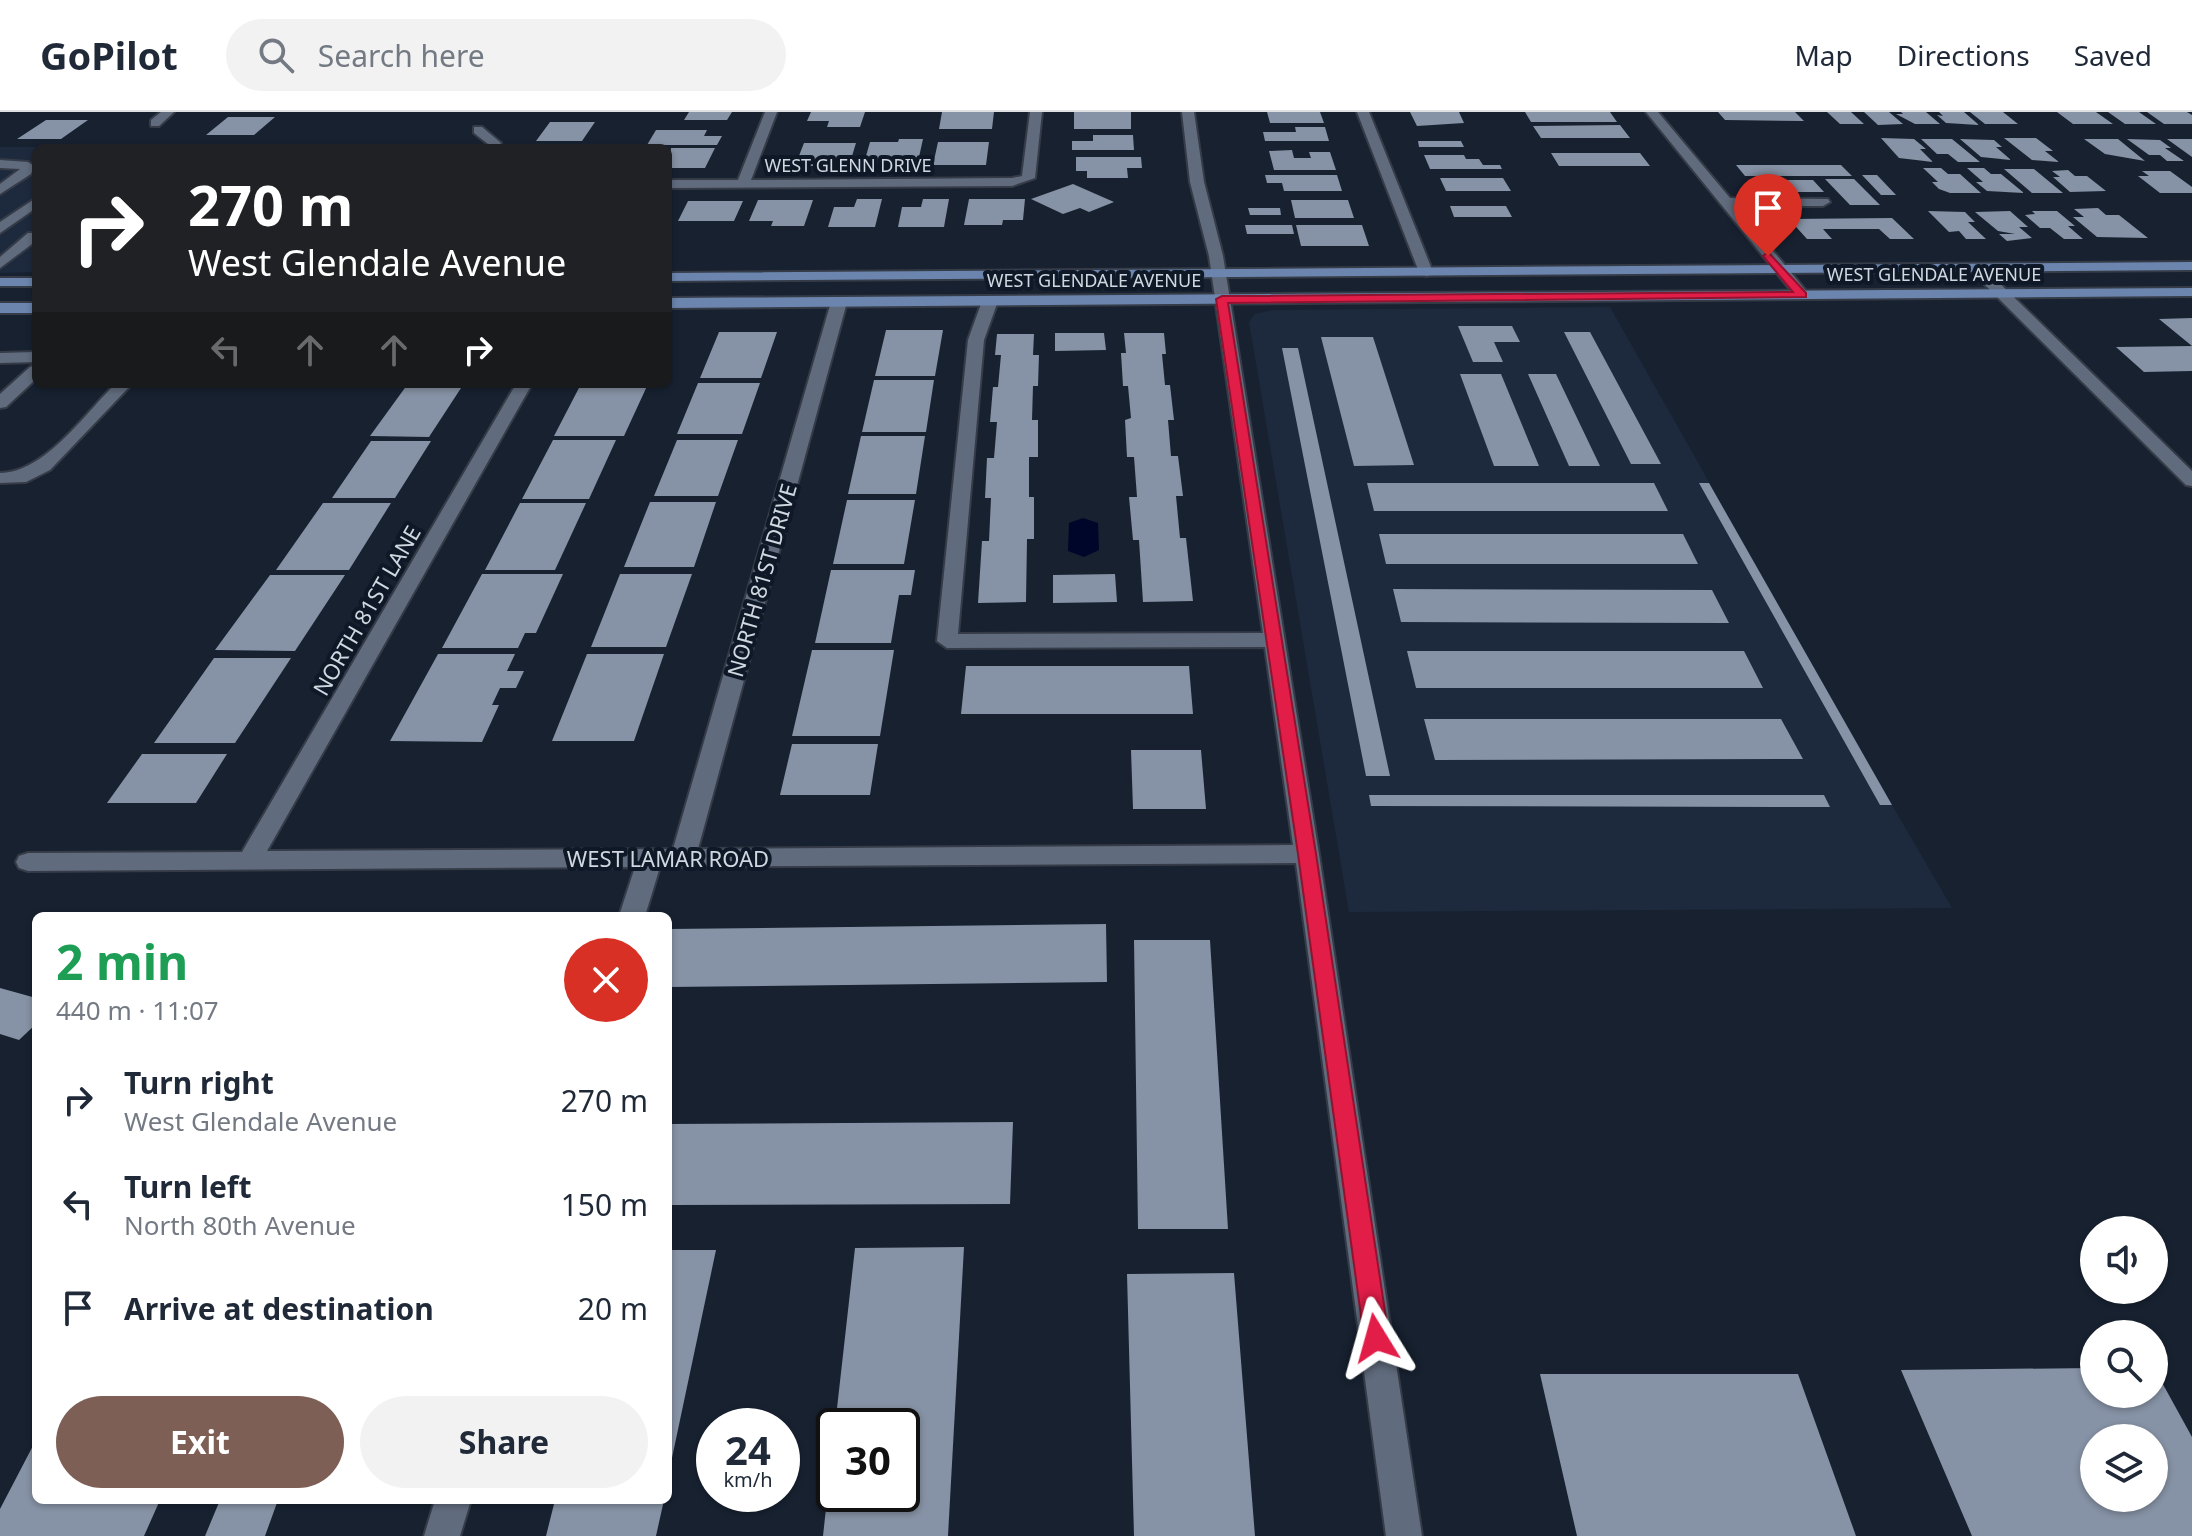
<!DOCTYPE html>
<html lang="en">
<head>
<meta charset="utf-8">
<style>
  :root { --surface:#fff; --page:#f2f2f3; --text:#1f2937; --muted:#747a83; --line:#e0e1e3; --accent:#7d5f55 }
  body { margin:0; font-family:"Noto Sans",sans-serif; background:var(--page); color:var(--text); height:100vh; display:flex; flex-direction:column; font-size:30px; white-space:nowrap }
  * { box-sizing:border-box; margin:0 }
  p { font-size:26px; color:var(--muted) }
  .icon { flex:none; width:44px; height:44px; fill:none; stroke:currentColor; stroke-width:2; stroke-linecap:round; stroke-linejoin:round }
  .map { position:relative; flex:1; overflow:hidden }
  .details { position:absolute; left:32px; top:800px; width:640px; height:592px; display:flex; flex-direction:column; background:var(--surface); border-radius:12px; box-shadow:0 2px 6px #0004 }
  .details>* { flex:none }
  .hud { position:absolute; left:32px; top:32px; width:640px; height:244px; border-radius:12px; box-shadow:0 2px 6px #0004; background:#202124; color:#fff; overflow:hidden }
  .controls { position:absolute; left:2080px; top:1104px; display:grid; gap:16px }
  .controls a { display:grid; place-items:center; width:88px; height:88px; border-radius:50%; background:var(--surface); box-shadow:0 2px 6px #0004; font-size:40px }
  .speed { position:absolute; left:696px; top:1296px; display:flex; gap:16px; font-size:40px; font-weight:700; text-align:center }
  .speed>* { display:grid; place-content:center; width:104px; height:104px; border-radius:50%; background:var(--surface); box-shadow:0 2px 6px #0004; line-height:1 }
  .speed small { font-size:20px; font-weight:400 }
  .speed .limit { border:4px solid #111; border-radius:12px; background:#fff; color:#111 }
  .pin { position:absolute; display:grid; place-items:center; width:68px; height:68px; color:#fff; margin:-82px -34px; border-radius:50% 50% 50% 0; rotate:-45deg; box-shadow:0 0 8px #0007 }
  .pin .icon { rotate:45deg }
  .me { position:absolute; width:88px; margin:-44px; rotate:352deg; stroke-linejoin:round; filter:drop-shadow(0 0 6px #0008) }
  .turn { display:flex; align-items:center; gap:28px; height:168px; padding:0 24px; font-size:36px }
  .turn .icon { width:104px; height:104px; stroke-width:2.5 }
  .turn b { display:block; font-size:56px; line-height:68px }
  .lanes { display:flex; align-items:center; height:76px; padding:0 24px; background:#0003; justify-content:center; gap:40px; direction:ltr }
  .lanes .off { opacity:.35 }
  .round { display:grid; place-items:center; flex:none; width:84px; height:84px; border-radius:42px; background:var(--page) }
  .summary { display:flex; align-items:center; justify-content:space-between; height:136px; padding:0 24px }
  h1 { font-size:48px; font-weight:700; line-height:60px; color:#1e9e55 }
  .button { display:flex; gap:16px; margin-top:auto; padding:16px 24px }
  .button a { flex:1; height:92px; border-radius:48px; background:var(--accent); color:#fff; font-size:32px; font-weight:700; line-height:92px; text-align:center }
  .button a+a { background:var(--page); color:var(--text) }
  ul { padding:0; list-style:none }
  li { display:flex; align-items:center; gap:24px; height:104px; padding:0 24px }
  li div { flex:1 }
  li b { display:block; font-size:30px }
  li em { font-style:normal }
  header { display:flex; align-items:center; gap:48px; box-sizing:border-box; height:112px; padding:0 40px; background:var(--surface); border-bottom:2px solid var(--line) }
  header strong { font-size:38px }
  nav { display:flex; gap:44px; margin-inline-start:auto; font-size:28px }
  .search { width:560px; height:72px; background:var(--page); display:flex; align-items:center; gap:20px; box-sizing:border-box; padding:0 28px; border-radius:44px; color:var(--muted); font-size:30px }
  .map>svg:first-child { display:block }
  .built { fill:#1d2a3e }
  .water { fill:#000629 }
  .building { fill:#8692a5; fill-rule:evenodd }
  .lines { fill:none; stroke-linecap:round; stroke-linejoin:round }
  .minor-casing { stroke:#353b47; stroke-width:4 }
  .major-casing { stroke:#353b47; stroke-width:4 }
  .minor { fill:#606b7d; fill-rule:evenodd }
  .major { fill:#6b85ae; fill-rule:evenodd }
  .route { fill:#e11d48; stroke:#92132f; stroke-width:2 }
  .labels { text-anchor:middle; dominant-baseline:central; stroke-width:8; stroke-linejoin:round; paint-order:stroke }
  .far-street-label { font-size:18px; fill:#d0d7e1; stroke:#0e1826 }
  .street-label { font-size:22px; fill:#d0d7e1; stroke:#0e1826 }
</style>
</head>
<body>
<header>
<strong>GoPilot</strong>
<div class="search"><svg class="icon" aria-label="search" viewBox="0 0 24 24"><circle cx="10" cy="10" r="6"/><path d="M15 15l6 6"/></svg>Search here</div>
<nav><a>Map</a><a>Directions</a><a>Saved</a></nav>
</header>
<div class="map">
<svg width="2192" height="1424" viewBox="0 0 2192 1424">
  <rect width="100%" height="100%" fill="#172130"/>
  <path class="built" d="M0 35H132L36 36V160L0 161Z
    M1610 195 1892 693 1952 796 1349 800 1249 210 1255 202 1272 198Z"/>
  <path class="water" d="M1083 406 1098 411 1099 438 1084 445 1068 439 1069 411Z"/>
  <path class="building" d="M689 0H732L727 8H684Z
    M811 0H865L860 15H827L829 9H807Z
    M942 0H994L992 17H939Z
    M1074 0H1131V17H1074Z
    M1267 0H1320L1324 11H1270Z
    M1410 0H1459L1464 11 1417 14Z
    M1525 0H1610L1617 10H1531Z
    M1718 0H1795L1804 9 1725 8Z
    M1827 0H1851L1864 12H1840Z
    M1864 0H1889L1903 12 1878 13Z
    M1901 0H1926L1940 12H1915L1896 2H1903Z
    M1939 0H1964L1979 13 1946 11 1937 3 1943 4Z
    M1970 0H2003L2018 12H1985Z
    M2057 0H2096L2113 12H2073Z
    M2108 0H2139L2156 12H2125Z
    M2147 0H2187L2192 3V12H2164Z
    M228 5H275L254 23H206Z
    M46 8H88L61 27H17Z
    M550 10H595L582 29H536Z
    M1620 13 1630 26H1541L1533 14Z
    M1295 15H1325L1329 29H1265L1263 20H1296Z
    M656 18H707L704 24H722L717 33H647Z
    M1093 23H1133L1134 38H1072V29H1093Z
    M1881 26 1914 27 1926 37H1920L1933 50 1899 46Z
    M2004 26H2036L2053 39H2045L2059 50 2032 48Z
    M899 27H923L917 54 864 51 870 30H898Z
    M1921 27H1952L1980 50H1958L1948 42H1937Z
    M1960 27 1994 28 2002 35H1996L2011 48 1981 45Z
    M2084 27H2118L2145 49 2105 42Z
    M2127 27 2160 28 2171 36H2165L2184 49H2167L2160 43H2149Z
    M2167 27H2192V45Z
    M1418 29H1461L1464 35H1419Z
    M938 30H989L986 53H933Z
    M804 31H856L849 54H795Z
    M671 36H715L705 56H668Z
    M1292 38 1294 46H1311L1309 40H1330L1336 58H1274L1269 39Z
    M1551 41H1640L1650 54H1559Z
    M1424 43H1464L1466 47H1479L1483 53H1500L1502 57H1430Z
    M1076 45H1141L1142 56H1127L1128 66H1087V59H1076Z
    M1736 53H1841L1852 64H1745Z
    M1923 56H1941L1948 62H1960L1981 81H1950L1939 77 1932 70H1938Z
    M1967 56H1984L1991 62H2001L2024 81 1987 79 1976 70H1983Z
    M2004 57H2034L2063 81H2032Z
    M2068 58 2075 64H2087L2106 79 2070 80 2053 65H2060L2052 59Z
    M2142 59H2170L2192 75V81H2160L2138 64H2149Z
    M1265 63H1337L1342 79H1284L1282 71H1267Z
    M1862 63H1877L1896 83H1881Z
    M1440 66H1503L1511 79H1446Z
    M1825 67H1854L1880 93H1850Z
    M1749 68H1813L1824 80H1759Z
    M1073 72 1114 90 1089 100 1080 96 1063 102 1031 87Z
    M857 87H882L875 115H828L834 95H854Z
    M923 87H949L944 115H898L902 95H921Z
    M969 87H1025L1023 108H1003L1002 113H964Z
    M758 88H813L804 114H771L773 109H749Z
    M1291 88H1348L1354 106H1295Z
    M688 89H743L734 109H678Z
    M1450 94H1506L1512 105H1454Z
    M1248 96H1280L1281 103H1250Z
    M2098 96 2106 103H2119L2148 126 2097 125 2073 105H2084L2074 97Z
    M1928 99 1965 100 1975 110H1968L1986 127H1966L1959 119 1949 120Z
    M2010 99 2028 115H2019L2032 126 2007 129 1999 122H2015L1998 119 1975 100Z
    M2032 99H2057L2075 114H2068L2083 127H2064L2050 116H2040L2025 103 2035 102Z
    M1892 106 1914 127H1890L1879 117H1823L1832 127H1807L1789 107Z
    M1245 113H1292L1294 122H1247Z
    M1296 113H1362L1369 134H1301Z
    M2192 206V234L2159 207Z
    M1458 214H1512L1520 230H1494L1503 250H1473Z
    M886 218H943L935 264H875Z
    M719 220H777L761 266H700Z
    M1564 220H1590L1661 352H1631Z
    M1055 221H1104L1106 238 1055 239Z
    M1124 221H1164L1166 242H1162L1165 273H1170L1174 308H1168L1171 344H1178L1183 384H1176L1180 426H1186L1193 489 1143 490 1139 428H1133L1129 385H1137L1134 345H1127L1125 308 1131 306 1128 274H1123L1121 241H1126Z
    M997 222H1034L1033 243H1039L1038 274H1033L1032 308H1038V345H1029V385H1034V427H1027L1026 490 978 491 982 429H989L991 386H985L987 346H994L997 310H990L993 275H998L1001 243H995Z
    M1321 225H1373L1414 353 1354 354Z
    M2192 234V259L2144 260 2116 235Z
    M1282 236H1298L1390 664H1366Z
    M1460 262H1501L1539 354H1494Z
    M1528 262H1556L1600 354H1569Z
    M874 268H934L926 320H862Z
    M698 271H760L742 322H677Z
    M581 272H648L624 324H554Z
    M407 273H463L429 325 370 324Z
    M861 324H925L916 382H848Z
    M553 328H616L589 387H522Z
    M677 328H738L718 384H654Z
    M371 329H431L395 386H332Z
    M1367 371H1654L1668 399H1374Z
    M1699 371H1709L1892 693H1880Z
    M847 388H915L904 452H833Z
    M650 390H716L694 455H624Z
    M323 391H391L349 458H276Z
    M520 391H586L555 458H485Z
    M1379 422H1683L1698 452H1386Z
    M831 458H915L911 483H899L891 531H815Z
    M482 462H563L536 521H525L518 536H442Z
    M620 462H692L666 535H591Z
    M1115 462 1117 490 1053 491V463Z
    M270 463H345L295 539 215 538Z
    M1393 477 1712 478 1729 511 1401 510Z
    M812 538H894L880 624H792Z
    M1407 539H1744L1763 576H1416Z
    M438 542H515L507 559H524L516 576H500L492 593H499L482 630 390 629Z
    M587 542H664L634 629H552Z
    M214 546H291L235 631H154Z
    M966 554H1189L1193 602H961Z
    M1424 607H1781L1803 647 1435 648Z
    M792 632H878L870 683H780Z
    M1131 638H1201L1206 697H1133Z
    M142 642H227L196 691H107Z
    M1369 683H1824L1830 695 1371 694Z
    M1106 812 1107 870 668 875V817Z
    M1134 828H1210L1228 1117H1138Z
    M0 876 36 886V912L19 928 0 922Z
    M1013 1010 1010 1092 668 1093V1012Z
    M964 1135 948 1424H823L832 1341 834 1382H902V1314H835L855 1136Z
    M668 1138H716L669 1360H668Z
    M1234 1161 1255 1424H1134L1127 1162Z
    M2094 1256V1282H2154V1256L2192 1325V1424H1972L1901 1258ZM2094 1326H2154V1386H2094Z
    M1540 1262H1798L1856 1424H1577Z
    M36 1328V1388H160L144 1424H0V1397Z
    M220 1388H278L265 1424H205Z
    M555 1388H664L656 1424H546Z"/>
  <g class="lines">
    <g class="minor-casing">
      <path id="minor" d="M161 0H174L159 14H151V8Z
        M765 0H777L751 68 1012 66 1022 64 1030 0H1042L1035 66 1012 74 668 76V68H738Z
        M1182 0H1194L1204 70 1223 144 1319 742 1422 1424H1386L1296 751 660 755 645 804H619L635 755 28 759 19 756 16 750 19 744 28 741 242 740 516 272H532L267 739 673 737 831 190 839 185 847 190 698 737 1293 733 1265 535 947 536 937 529 968 228 982 189 990 184 998 189 984 228 958 522 1263 521 1209 144 1190 70Z
        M1357 0H1369L1433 160 1431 163 1426 164 1419 160Z
        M1646 0H1658L1730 86 1828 87 1830 90 1823 94H1736L1807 180V186H1797Z
        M474 15H482L501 31 498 36H485L488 32 474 21Z
        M0 48 28 50 34 54 31 62 0 82V72L20 57 0 56Z
        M36 86V96L0 121V110Z
        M28 121H36V129L0 156V145Z
        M1976 152 1981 153 2192 359V374L2186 373 1971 159 1969 156Z
        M36 240V250L0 251V241Z
        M36 253V267L6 295 0 296V282L30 255Z
        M115 272H132L50 358 26 370 0 371V361C44 361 85 302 115 272Z
        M435 1388H471L460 1424H424Z"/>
    </g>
    <g class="major-casing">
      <path id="major" d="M2192 150V158L668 169V161Z
        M0 166H36V174H0Z
        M2192 176V184L668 196V186Z
        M0 191H36V201H0Z"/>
    </g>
    <use href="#minor" class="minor"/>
    <use href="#major" class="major"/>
  </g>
  <path class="route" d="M1768 140 1806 181V185L1228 191 1316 742 1389 1226 1385 1235 1376 1238 1367 1235 1364 1226 1298 742 1216 187 1222 184 1793 180 1763 144Z"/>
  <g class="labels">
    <g class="far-street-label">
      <text x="848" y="53">WEST GLENN DRIVE</text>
      <text x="1934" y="162">WEST GLENDALE AVENUE</text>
      <text x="1094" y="168">WEST GLENDALE AVENUE</text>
    </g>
    <g class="street-label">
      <text transform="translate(761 468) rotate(-74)">NORTH 81ST DRIVE</text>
      <text transform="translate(366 498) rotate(-60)">NORTH 81ST LANE</text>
      <text x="668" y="746">WEST LAMAR ROAD</text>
    </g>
  </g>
</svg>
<div class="controls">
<a><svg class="icon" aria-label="sound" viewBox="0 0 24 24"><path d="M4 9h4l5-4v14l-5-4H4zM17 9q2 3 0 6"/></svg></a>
<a><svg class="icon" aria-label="search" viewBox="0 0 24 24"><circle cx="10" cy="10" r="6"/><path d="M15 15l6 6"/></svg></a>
<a><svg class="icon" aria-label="layers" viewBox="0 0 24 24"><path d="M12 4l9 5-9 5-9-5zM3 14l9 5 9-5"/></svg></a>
</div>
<div class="speed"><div>24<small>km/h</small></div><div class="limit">30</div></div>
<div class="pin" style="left:1768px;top:144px;background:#d93025"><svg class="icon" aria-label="arrive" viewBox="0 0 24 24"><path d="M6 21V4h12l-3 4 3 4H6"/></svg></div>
<svg class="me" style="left:1376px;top:1226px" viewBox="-20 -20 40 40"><path d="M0-17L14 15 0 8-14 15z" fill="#e11d48" stroke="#fff" stroke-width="4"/></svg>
<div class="hud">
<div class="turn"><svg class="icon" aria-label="right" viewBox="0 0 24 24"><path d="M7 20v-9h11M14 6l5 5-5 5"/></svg><div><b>270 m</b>West Glendale Avenue</div></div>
<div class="lanes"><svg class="icon off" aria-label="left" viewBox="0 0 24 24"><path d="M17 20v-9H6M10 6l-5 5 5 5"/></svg><svg class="icon off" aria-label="ahead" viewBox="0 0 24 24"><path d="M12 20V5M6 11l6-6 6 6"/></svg><svg class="icon off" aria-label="ahead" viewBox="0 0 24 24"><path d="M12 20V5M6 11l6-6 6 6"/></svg><svg class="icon" aria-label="right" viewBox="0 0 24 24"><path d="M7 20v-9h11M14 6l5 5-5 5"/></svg></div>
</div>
<section class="details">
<div class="summary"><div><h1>2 min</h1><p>440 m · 11:07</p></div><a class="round" style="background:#d93025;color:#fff"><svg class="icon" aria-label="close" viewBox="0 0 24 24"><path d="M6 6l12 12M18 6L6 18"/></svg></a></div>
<ul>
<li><svg class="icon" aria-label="right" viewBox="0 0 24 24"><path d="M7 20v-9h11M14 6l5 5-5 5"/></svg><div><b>Turn right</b><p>West Glendale Avenue</p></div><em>270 m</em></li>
<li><svg class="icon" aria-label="left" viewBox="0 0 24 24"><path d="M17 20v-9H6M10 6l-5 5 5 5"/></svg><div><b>Turn left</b><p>North 80th Avenue</p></div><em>150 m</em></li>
<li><svg class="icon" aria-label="arrive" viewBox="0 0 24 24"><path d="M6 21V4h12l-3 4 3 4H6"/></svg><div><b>Arrive at destination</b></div><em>20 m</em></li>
</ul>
<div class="button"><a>Exit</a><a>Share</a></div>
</section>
</div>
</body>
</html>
